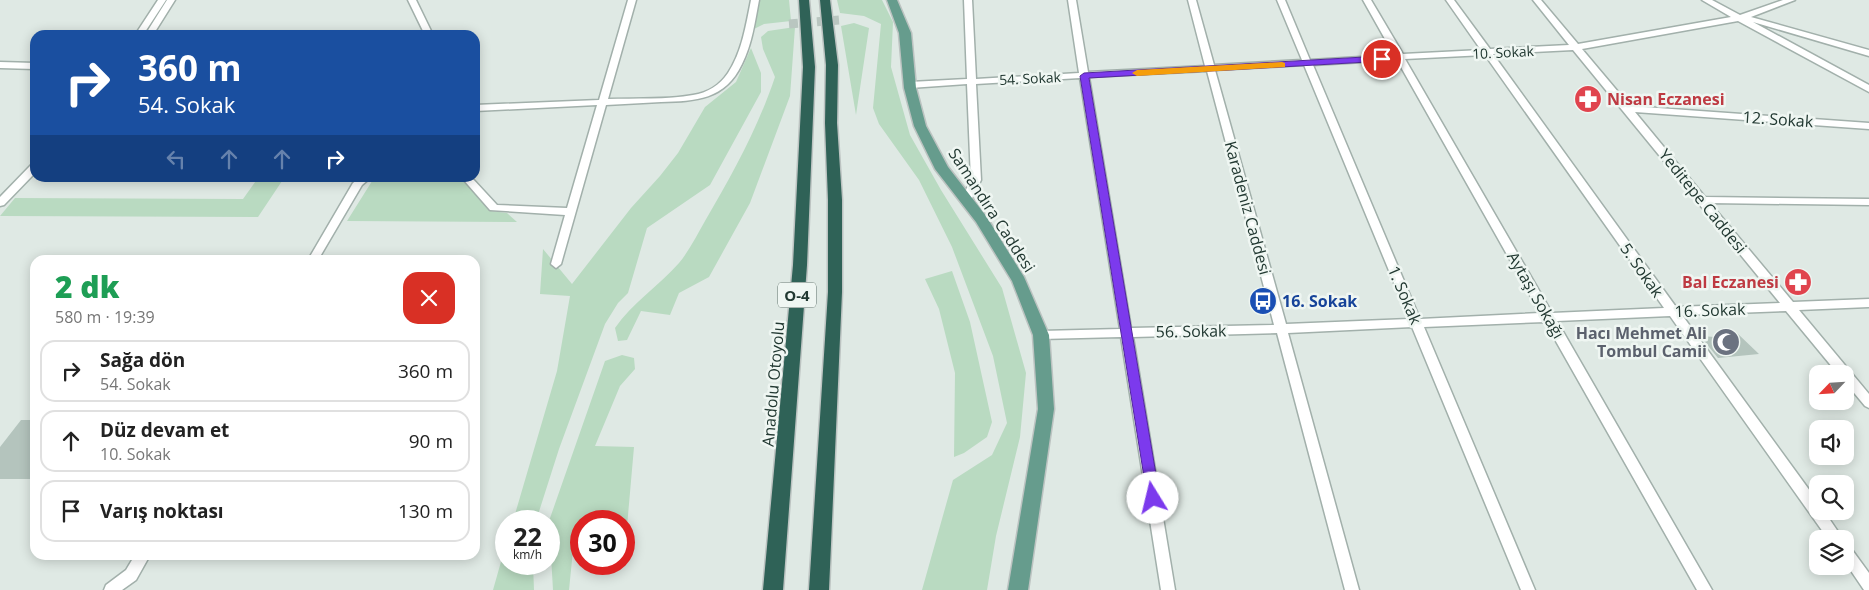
<!DOCTYPE html>
<html lang="tr">
<head>
<meta charset="utf-8">
<style>
  :root { --surface:#fff; --page:#f2f2f2; --text:#222; --muted:#767676; --line:#e0e0e0 }
  body { margin:0; font-family:"Open Sans",sans-serif; background:var(--page); color:var(--text); height:100vh; display:flex; flex-direction:column; font-size:19px; white-space:nowrap }
  * { box-sizing:border-box; margin:0 }
  p { font-size:16px; color:var(--muted) }
  .icon { flex:none; width:28px; height:28px; fill:none; stroke:currentColor; stroke-width:2; stroke-linecap:round; stroke-linejoin:round }
  .map { position:relative; flex:1; overflow:hidden }
  .side { position:absolute; left:30px; top:255px; width:450px; height:305px; display:flex; flex-direction:column; background:var(--surface); border-radius:15px; box-shadow:0 2px 12px #0003 }
  .side>* { flex:none }
  .hud { position:absolute; left:30px; top:30px; width:450px; height:152px; border-radius:15px; box-shadow:0 2px 12px #0003; background:#1a4fa0; color:#fff; overflow:hidden }
  .needle { width:32px; rotate:245deg }
  .buttons { position:absolute; left:1809px; top:365px; display:grid; gap:10px }
  .buttons a { display:grid; place-items:center; width:45px; height:45px; border-radius:10px; background:var(--surface); box-shadow:0 2px 12px #0003; font-size:25px }
  .speed { position:absolute; left:495px; top:510px; display:flex; gap:10px; font-size:25px; font-weight:700; text-align:center }
  .speed>* { display:grid; place-content:center; width:65px; height:65px; border-radius:50%; background:var(--surface); box-shadow:0 2px 12px #0003; line-height:1 }
  .speed small { font-size:12px; font-weight:400 }
  .speed .limit { border:8px solid #d22; background:#fff; color:#111 }
  .pin { position:absolute; display:grid; place-items:center; width:42px; height:42px; color:#fff; margin:-21px; border:2px solid #fff; border-radius:50%; box-shadow:0 1px 5px #0007 }
  .me { position:absolute; width:55px; margin:-28px; rotate:351deg; stroke-linejoin:round; filter:drop-shadow(0 0 4px #0008) }
  .turn { display:flex; align-items:center; gap:18px; height:105px; padding:0 25px; font-size:22px }
  .turn .icon { width:65px; height:65px; stroke-width:2.5 }
  .turn b { display:block; font-size:35px; line-height:42px }
  .lanes { display:flex; align-items:center; height:48px; padding:0 25px; background:#0003; justify-content:center; gap:25px; direction:ltr }
  .lanes .off { opacity:.35 }
  .round { display:grid; place-items:center; flex:none; width:52px; height:52px; border-radius:15px; background:var(--page) }
  .summary { display:flex; align-items:center; justify-content:space-between; height:85px; padding:0 25px }
  h1 { font-size:30px; font-weight:800; line-height:38px; color:#1e9e55 }
  ul { padding:0; list-style:none }
  li { display:flex; align-items:center; gap:15px; height:62px; margin:0 10px 8px; padding:0 15px; border:2px solid var(--line); border-radius:15px }
  li div { flex:1 }
  li b { display:block; font-size:19px }
  li em { font-style:normal }
  .map>svg:first-child { display:block }
  .green { fill:#b9dac1 }
  .building { fill:#b4c4bd }
  .lines { fill:none; stroke-linecap:round; stroke-linejoin:round }
  .minor-tunnel { stroke:#b9c6c0; stroke-width:9; stroke-dasharray:9 5; stroke-linecap:butt }
  .minor-casing { stroke:#a2b0ab; stroke-width:3 }
  .major-casing { stroke:#bcc3c1; stroke-width:3 }
  .highway-casing { stroke:#bcc3c1; stroke-width:3 }
  .minor { fill:#fff; fill-rule:evenodd }
  .major { fill:#669c8d; fill-rule:evenodd }
  .highway { fill:#2f6257; fill-rule:evenodd }
  .route { fill:#7c3aed; stroke:#51269a }
  .slow { fill:#f59e0b }
  .labels { text-anchor:middle; dominant-baseline:central; stroke-width:5; stroke-linejoin:round; paint-order:stroke }
  .far-street-label { font-size:14px; fill:#213831; stroke:#eff6f2 }
  .shield { fill:#eff6f2; stroke:#5f716b; stroke-width:1 }
  .shield-label { font-size:15px; font-weight:bold; fill:#213831 }
  .health-label { font-size:16px; font-weight:bold; fill:#be3a42; stroke:#eff6f2; text-anchor:start }
  .street-label { font-size:16px; fill:#213831; stroke:#eff6f2 }
  .transit-label { font-size:16px; font-weight:bold; fill:#164399; stroke:#eff6f2; text-anchor:start }
  .worship-label { font-size:16px; font-weight:bold; fill:#5b616d; stroke:#eff6f2; text-anchor:end }
</style>
</head>
<body>
<div class="map">
<svg width="1869" height="590" viewBox="0 0 1869 590">
  <rect width="100%" height="100%" fill="#dfe9e4"/>
  <path class="green" d="M760 0H789L791 21 764 24 752 30Z
    M837 0H882L893 22 891 67 910 135 941 190 1002 288 1026 373 1020 437 996 536 987 590H922L953 480 992 455 1007 423 993 356 952 247 919 180 879 124 873 108 881 24 864 16 840 13Z
    M854 23 869 28 856 115 841 26Z
    M795 27 790 96 750 203 709 277 679 293 670 315 641 311 627 340 618 341 615 328C632 303 659 286 679 263 689 251 697 235 705 221 732 175 758 128 775 77L763 49 761 37 768 31Z
    M751 48 761 73V92L710 185 647 228 628 293 618 303 605 324 559 449 536 521H513L557 371 570 296 540 294 543 249 572 284 631 208 660 176 678 153 705 107 736 82Z
    M258 178H284L258 217 0 216 15 198 243 199Z
    M374 178H461L491 211 507 213 517 222 347 221Z
    M952 271 970 322 992 422 987 437 964 453 954 457 955 373 939 309 925 279Z
    M622 355 634 358 635 369 620 386 595 446 634 447 626 538 624 539V521H581V548L573 550 569 590H553L549 521 605 361Z
    M506 544V564H533L534 590H493Z"/>
  <path class="building" d="M1726 329 1737 333 1759 354 1718 358 1700 336 1715 337 1719 330Z
    M21 420H35V479H0V447Z"/>
  <g class="lines">
    <path class="minor-tunnel" d="M789 24 839 20"/>
    <g class="minor-casing">
      <path id="minor" d="M158 0H166L143 35H135Z
        M167 0H175L153 35H145Z
        M408 0H416L433 35H425Z
        M628 0H636L608 99C634 98 668 100 693 95 707 93 720 85 728 73 742 52 746 25 751 0H759C755 21 752 44 742 64 725 100 696 101 661 102 643 103 625 104 606 105L561 264 556 268 551 264 565 215 490 210 462 178H472L497 205 567 208 597 105 475 111V105L599 100Z
        M964 0H972L976 79 1079 73 1068 0H1076L1088 72 1205 66 1188 0H1196L1214 65 1302 60 1277 0H1285L1310 60 1394 55 1363 0H1371L1403 54 1481 50 1446 0H1454L1490 49 1569 45 1533 0H1541L1578 44 1731 17 1702 0H1712L1740 15 1783 0H1795L1751 17 1869 50V56L1753 22 1869 85V92L1738 21 1582 49 1630 106 1869 123V129L1635 112 1705 197 1869 199V205L1710 203 1793 302 1869 299V307L1799 310 1869 394V408L1865 406 1845 382V374H1838L1786 311 1682 315 1818 502V511H1824L1843 539H1828L1670 316 1557 321 1712 590H1697L1545 322 1424 327 1535 590H1521L1412 327 1288 333 1359 590H1345L1277 333 1133 337 1175 590H1161L1121 337 1041 339 1037 338 1035 335 1037 332 1041 331 1120 329 1080 78 976 84 981 180 970 202H962L961 200 971 180 967 84 910 88 905 85 910 82 967 79ZM1573 50 1780 303 1676 307 1493 54ZM1485 55 1664 308 1552 313 1405 59ZM1397 60 1540 313 1420 319 1313 65ZM1304 65 1409 319 1286 324 1215 70ZM1207 71 1274 325 1131 328 1089 77Z
        M0 62 35 63V69L0 68Z
        M35 164V173L4 205 0 206V197L31 165Z
        M359 178H370L362 185 318 260H308L353 183Z
        M1845 545 1850 547 1869 573V590H1864L1845 562Z
        M135 555H150L136 580 122 590H104L106 585 126 570Z"/>
    </g>
    <g class="major-casing">
      <path id="major" d="M887 0H897L911 33 916 88 926 126 948 167 986 216 1024 277 1049 335 1054 409 1028 590H1008L1038 409 1033 335 1012 281 976 222 935 169 914 126 904 88 899 33Z"/>
    </g>
    <g class="highway-casing">
      <path id="highway" d="M799 0H809L815 67 807 265 783 590H763L793 265 803 67Z
        M820 0H830L838 65 837 123 842 200V292L829 590H809L828 292V200L825 123 826 65Z"/>
    </g>
    <use href="#minor" class="minor"/>
    <use href="#major" class="major"/>
    <use href="#highway" class="highway"/>
  </g>
  <path class="route" d="M1382 56 1385 57V61L1089 78 1160 498 1158 502 1153 504 1148 502 1080 76 1084 73Z"/>
  <path class="slow" d="M1282 62 1285 63V67L1137 76 1132 73 1137 70Z"/>
  <defs>
    <g id="pharmacy-disc" transform="scale(1.4375)"><circle r="9.5" fill="#e0444e" stroke="#eff6f2"/><path d="M-2-6h4v4h4v4h-4v4h-4v-4h-4v-4h4Z" fill="#fff"/></g>
    <g id="bus-disc" transform="scale(1.4375)"><circle r="9.5" fill="#1a4fb4" stroke="#eff6f2"/><path d="M-5-6H5V4H4V6H2V4H-2V6H-4V4H-5ZM-3.5-4V0h7V-4ZM-3.5 1.2v1.5H-2V1.2ZM2 1.2v1.5H3.5V1.2Z" fill="#fff"/></g>
    <g id="mosque-disc" transform="scale(1.4375)"><circle r="9.5" fill="#6b7280" stroke="#eff6f2"/><path d="M3.5-4.9A6 6 0 1 0 3.5 4.9A5 5 0 1 1 3.5-4.9Z" fill="#fff"/></g>
  </defs>
  <g fill-rule="evenodd">
    <use href="#pharmacy-disc" x="1588" y="99"/>
    <use href="#pharmacy-disc" x="1798" y="282"/>
    <use href="#bus-disc" x="1263" y="301"/>
    <use href="#mosque-disc" x="1726" y="342"/>
  </g>
  <g class="labels">
    <g class="far-street-label">
      <text transform="translate(1503 52) rotate(-3)">10. Sokak</text>
      <text transform="translate(1030 78) rotate(-3)">54. Sokak</text>
    </g>
    <rect class="shield" x="778" y="282.5" width="38" height="25" rx="4"/>
    <g class="shield-label">
      <text x="797" y="295">O-4</text>
    </g>
    <g class="health-label">
      <text x="1607" y="99">Nisan Eczanesi</text>
      <text x="1779" y="282" text-anchor="end">Bal Eczanesi</text>
    </g>
    <g class="street-label">
      <text transform="translate(1778 119) rotate(4)">12. Sokak</text>
      <text transform="translate(1703 201) rotate(51)">Yeditepe Caddesi</text>
      <text transform="translate(1248 208) rotate(75)">Karadeniz Caddesi</text>
      <text transform="translate(992 210) rotate(57)">Samandıra Caddesi</text>
      <text transform="translate(1642 270) rotate(55)">5. Sokak</text>
      <text transform="translate(1405 295) rotate(67)">1. Sokak</text>
      <text transform="translate(1536 295) rotate(60)">Aytaşı Sokağı</text>
      <text transform="translate(1710 310) rotate(-2)">16. Sokak</text>
      <text transform="translate(1191 331) rotate(-1)">56. Sokak</text>
      <text transform="translate(773 384) rotate(-85)">Anadolu Otoyolu</text>
    </g>
    <g class="transit-label">
      <text x="1282" y="301">16. Sokak</text>
    </g>
    <g class="worship-label">
      <text x="1707" y="333">Hacı Mehmet Ali<tspan x="1707" dy="18">Tombul Camii</tspan></text>
    </g>
  </g>
</svg>
<div class="buttons">
<a><svg class="needle" viewBox="-14 -14 28 28"><path d="M0-13l5 13h-10z" fill="#e53935"/><path d="M0 13l5-13h-10z" fill="#767676"/></svg></a>
<a><svg class="icon" aria-label="sound" viewBox="0 0 24 24"><path d="M4 9h4l5-4v14l-5-4H4zM17 9q2 3 0 6"/></svg></a>
<a><svg class="icon" aria-label="search" viewBox="0 0 24 24"><circle cx="10" cy="10" r="6"/><path d="M15 15l6 6"/></svg></a>
<a><svg class="icon" aria-label="layers" viewBox="0 0 24 24"><path d="M12 4l9 5-9 5-9-5zM3 14l9 5 9-5"/></svg></a>
</div>
<div class="speed"><div>22<small>km/h</small></div><div class="limit">30</div></div>
<div class="pin" style="left:1382px;top:59px;background:#d93025"><svg class="icon" aria-label="arrive" viewBox="0 0 24 24"><path d="M6 21V4h12l-3 4 3 4H6"/></svg></div>
<svg class="me" style="left:1153px;top:498px" viewBox="-20 -20 40 40"><circle r="19" fill="#fff"/><path d="M0-13L10 11 0 6-10 11z" fill="#7c3aed"/></svg>
<div class="hud">
<div class="turn"><svg class="icon" aria-label="right" viewBox="0 0 24 24"><path d="M7 20v-9h11M14 6l5 5-5 5"/></svg><div><b>360 m</b>54. Sokak</div></div>
<div class="lanes"><svg class="icon off" aria-label="left" viewBox="0 0 24 24"><path d="M17 20v-9H6M10 6l-5 5 5 5"/></svg><svg class="icon off" aria-label="ahead" viewBox="0 0 24 24"><path d="M12 20V5M6 11l6-6 6 6"/></svg><svg class="icon off" aria-label="ahead" viewBox="0 0 24 24"><path d="M12 20V5M6 11l6-6 6 6"/></svg><svg class="icon" aria-label="right" viewBox="0 0 24 24"><path d="M7 20v-9h11M14 6l5 5-5 5"/></svg></div>
</div>
<section class="side">
<div class="summary"><div><h1>2 dk</h1><p>580 m · 19:39</p></div><a class="round" style="background:#d93025;color:#fff"><svg class="icon" aria-label="close" viewBox="0 0 24 24"><path d="M6 6l12 12M18 6L6 18"/></svg></a></div>
<ul>
<li><svg class="icon" aria-label="right" viewBox="0 0 24 24"><path d="M7 20v-9h11M14 6l5 5-5 5"/></svg><div><b>Sağa dön</b><p>54. Sokak</p></div><em>360 m</em></li>
<li><svg class="icon" aria-label="ahead" viewBox="0 0 24 24"><path d="M12 20V5M6 11l6-6 6 6"/></svg><div><b>Düz devam et</b><p>10. Sokak</p></div><em>90 m</em></li>
<li><svg class="icon" aria-label="arrive" viewBox="0 0 24 24"><path d="M6 21V4h12l-3 4 3 4H6"/></svg><div><b>Varış noktası</b></div><em>130 m</em></li>
</ul>
</section>
</div>
</body>
</html>
